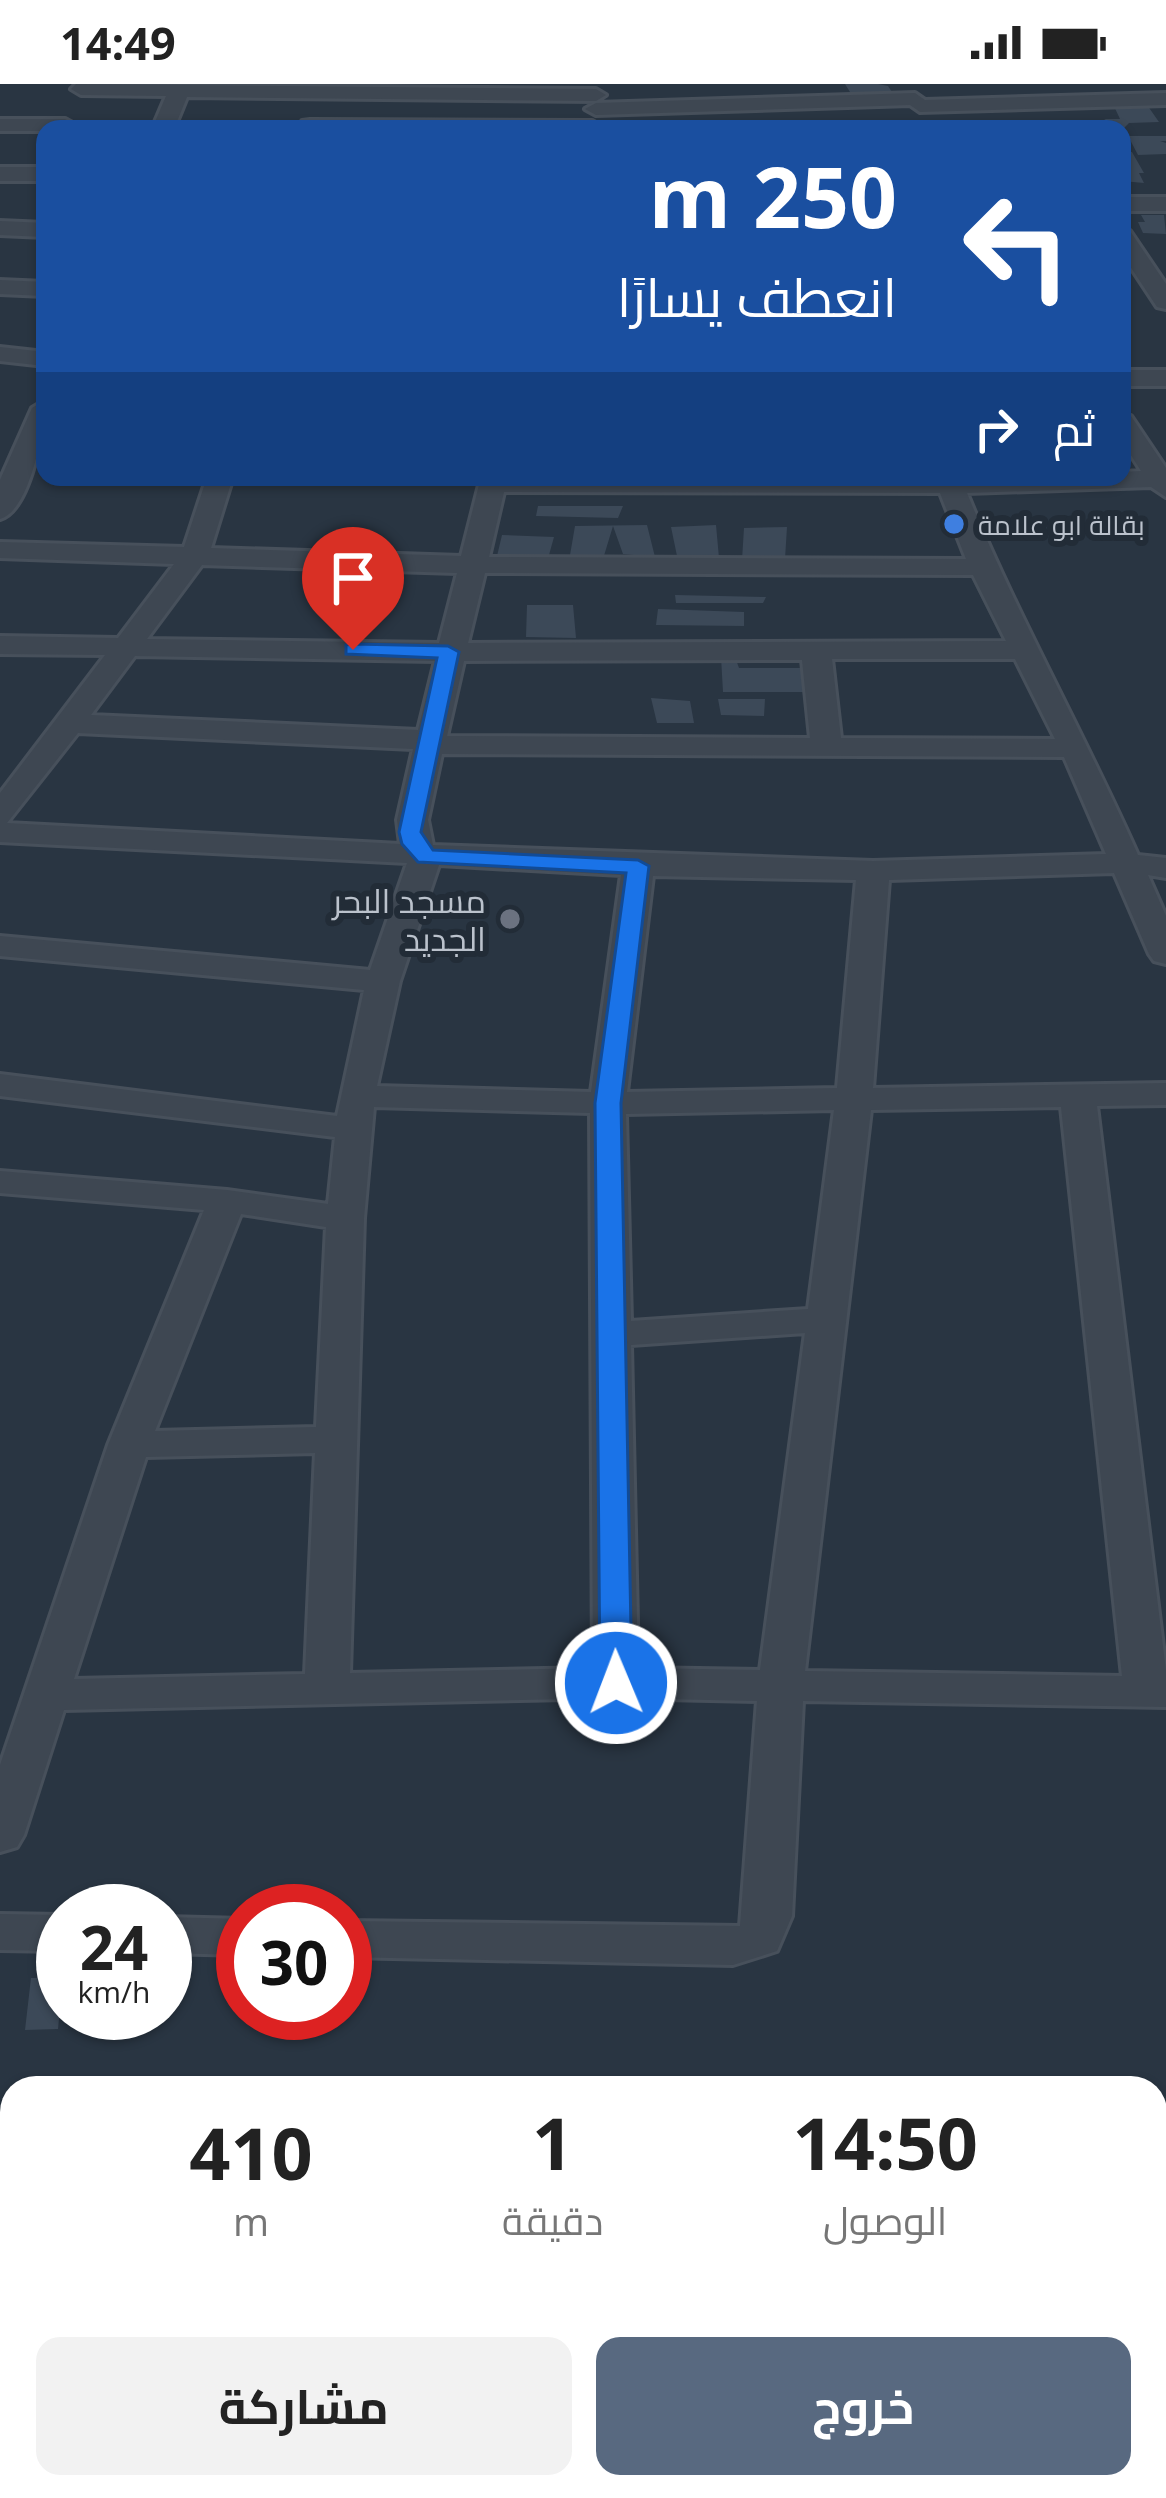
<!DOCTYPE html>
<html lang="ar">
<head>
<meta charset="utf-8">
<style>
  :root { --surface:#fff; --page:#f2f2f2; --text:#222; --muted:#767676; --accent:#586980 }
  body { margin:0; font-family:"Open Sans",Cairo,sans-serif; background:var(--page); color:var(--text); direction:rtl; height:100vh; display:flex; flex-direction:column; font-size:45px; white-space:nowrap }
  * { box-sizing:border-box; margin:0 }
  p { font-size:39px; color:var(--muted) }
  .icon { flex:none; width:66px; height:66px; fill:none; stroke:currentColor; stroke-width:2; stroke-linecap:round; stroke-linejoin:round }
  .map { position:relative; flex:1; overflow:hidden; direction:ltr }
  .side { position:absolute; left:0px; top:1992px; width:1167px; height:423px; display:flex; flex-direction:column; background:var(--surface); border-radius:36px 36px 0 0; box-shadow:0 3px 9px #0004; direction:rtl }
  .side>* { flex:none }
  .banner { position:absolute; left:36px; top:36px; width:1095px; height:366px; border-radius:24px; box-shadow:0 3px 9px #0004; direction:rtl; background:#1a4fa0; color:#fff; overflow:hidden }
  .speed { position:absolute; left:36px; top:1800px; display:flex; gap:24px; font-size:60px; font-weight:700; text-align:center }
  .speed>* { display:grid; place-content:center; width:156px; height:156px; border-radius:50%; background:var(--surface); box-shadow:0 3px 9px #0004; line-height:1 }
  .speed small { font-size:30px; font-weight:400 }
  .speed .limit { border:18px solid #d22; background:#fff; color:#111 }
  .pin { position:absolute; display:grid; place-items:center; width:102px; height:102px; color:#fff; margin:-123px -51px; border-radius:50% 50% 50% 0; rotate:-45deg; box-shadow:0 0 12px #0007 }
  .pin .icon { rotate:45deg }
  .me { position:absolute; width:132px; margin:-66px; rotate:359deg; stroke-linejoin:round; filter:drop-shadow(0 0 9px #0008) }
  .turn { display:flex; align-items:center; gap:42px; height:252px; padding:0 36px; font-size:54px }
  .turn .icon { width:156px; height:156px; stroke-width:2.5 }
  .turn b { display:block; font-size:84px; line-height:102px }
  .then { display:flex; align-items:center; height:114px; padding:0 36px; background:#0003; gap:24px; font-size:45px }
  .eta { display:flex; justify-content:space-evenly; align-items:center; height:204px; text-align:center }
  .eta b { font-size:72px; font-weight:700; line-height:84px }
  .cta { display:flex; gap:24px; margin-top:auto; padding:24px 36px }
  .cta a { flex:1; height:138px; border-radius:24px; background:var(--accent); color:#fff; font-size:48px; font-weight:700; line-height:138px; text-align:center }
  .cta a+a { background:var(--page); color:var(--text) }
  .status { display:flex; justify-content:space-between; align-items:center; height:84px; padding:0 60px; background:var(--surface); direction:ltr }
  .status svg { height:33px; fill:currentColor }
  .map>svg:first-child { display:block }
  .building { fill:#3c4958 }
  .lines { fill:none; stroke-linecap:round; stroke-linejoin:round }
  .minor-casing { stroke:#47505b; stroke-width:6 }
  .minor { fill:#3e4752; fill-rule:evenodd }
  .route { fill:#1a73e8; stroke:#114b97; stroke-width:3 }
  .shop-dot { fill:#3f7fe0; stroke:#222c37; stroke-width:4.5 }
  .worship-dot { fill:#6b7280; stroke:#222c37; stroke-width:4.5 }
  .labels { text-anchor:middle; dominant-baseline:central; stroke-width:12; stroke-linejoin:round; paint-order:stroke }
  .far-poi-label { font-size:27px; fill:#bbc2cc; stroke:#222c37; text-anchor:start }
  .poi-label { font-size:33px; fill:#bbc2cc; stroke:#222c37; text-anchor:end }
</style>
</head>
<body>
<div class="status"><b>14:49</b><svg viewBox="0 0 49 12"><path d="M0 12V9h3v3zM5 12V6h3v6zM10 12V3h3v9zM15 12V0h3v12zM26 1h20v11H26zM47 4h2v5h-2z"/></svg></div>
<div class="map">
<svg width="1166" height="2414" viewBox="0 0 1166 2414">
  <rect width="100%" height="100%" fill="#293542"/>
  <path class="building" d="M845 0H878L888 2 894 11H863L850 8Z
    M1112 18H1145L1159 38 1129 39 1123 45 1129 56H1122V45L1104 35H1120Z
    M1128 52H1166V57H1160L1166 59V70L1138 71Z
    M1122 68H1132L1144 89H1139L1144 99 1122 97Z
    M1141 131H1164L1166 150 1143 149 1138 138H1145Z
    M538 422H623L618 434 536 432Z
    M647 441 655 473 623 470 613 442 603 475 570 471 575 442Z
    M716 441 719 474 677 472 671 443Z
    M787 443 785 475 742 476 744 444Z
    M502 451 554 453 549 471 497 472Z
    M675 511 766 513 763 519H676Z
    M527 521H573L576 554 526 553Z
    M658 525 744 528V542L656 541Z
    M721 573H735L739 584H806V608H723Z
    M651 614 690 617 694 639H657Z
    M718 615H765L764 632 721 631Z
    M31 1894H63L58 1945 25 1946Z"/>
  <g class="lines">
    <g class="minor-casing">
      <path id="minor" d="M76 0 596 5 606 11 596 17 187 13 174 45H152L166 12 81 11 71 5Z
        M915 9 925 16 1166 9V21L920 28 910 21 596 31 585 25 596 19Z
        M0 35H65L76 41 45 47H0Z
        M310 36 592 37 603 43 301 45 302 37Z
        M0 83H45V97H0Z
        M1122 113H1166V127H1122Z
        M0 137 45 139V153L0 151Z
        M1122 145 1130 147 1166 200V225L1157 223 1122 170Z
        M0 196 45 198V212L0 210Z
        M0 263 45 268V282L0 277Z
        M1122 286H1166V302H1122Z
        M45 316C45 344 30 427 0 435V396L32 324Z
        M1122 329 1131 332 1166 384V413L1151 403 967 409C1017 532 1084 649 1138 771L1166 774V794L1148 791 1166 832V880L1154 877 1149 870 1114 789 889 796 873 1004 1166 999V1021L1097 1022 1166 1587V1623L803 1617 792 1832 777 1867 733 1881 345 1873V1837L740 1842 757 1617 616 1614 64 1626 24 1751 17 1763 0 1768V1681L108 1361 204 1126 0 1109V1087L227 1106 328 1120 335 1053 0 1012V990L337 1032 364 906 0 872V852L370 886 407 779 0 758V709L105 571 0 570V552L118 554 174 480 0 474V458L184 463 207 393H233L211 464 461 472 481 393H1122V388L1141 387 1122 357ZM504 408 940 409 966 475 489 473ZM202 481 457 489 439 559 147 555ZM485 489 973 491 1006 557 468 559ZM135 572 435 577 418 646 91 631ZM832 575H1015L1055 655 841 654ZM802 576 810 654 447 652 464 577ZM78 649 413 665 397 736 400 760 7 739ZM442 670 1064 673 1106 770 873 777 433 761 428 736ZM439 781 621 791 591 1008 377 1002 400 897ZM653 792 856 796 837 1004 627 1008ZM374 1023 590 1029 593 1584 350 1589 364 1134ZM1061 1023 1122 1592 805 1587 871 1026ZM834 1026 808 1225 631 1237 626 1030ZM241 1130 326 1143 316 1343 155 1347ZM805 1249 760 1586 638 1584 631 1261ZM315 1369 305 1590 74 1595 146 1373Z
        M0 1830 63 1831V1867L0 1866Z
        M165 1833 243 1835V1871L165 1869Z"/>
    </g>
    <use href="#minor" class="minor"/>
  </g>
  <path class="route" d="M353 560 448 562 459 568 421 748 433 766 638 776 649 782 621 1019 632 1599 627 1606H605L600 1599 595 1019 626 789 418 778 402 760 399 748 437 574 346 570V561Z"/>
  <circle class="shop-dot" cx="954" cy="440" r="12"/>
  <circle class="worship-dot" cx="510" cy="835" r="12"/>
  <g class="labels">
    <g class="far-poi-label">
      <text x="978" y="440">بقالة ابو علامة</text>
    </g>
    <g class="poi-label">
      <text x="486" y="816">مسجد البحر<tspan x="486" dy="38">الجديد</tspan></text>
    </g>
  </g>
</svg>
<div class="speed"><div>24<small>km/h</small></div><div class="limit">30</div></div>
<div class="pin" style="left:353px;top:566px;background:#d93025"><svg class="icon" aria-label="arrive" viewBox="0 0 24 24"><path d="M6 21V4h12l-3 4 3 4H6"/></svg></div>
<svg class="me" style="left:616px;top:1599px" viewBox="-20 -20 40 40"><circle r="17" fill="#1a73e8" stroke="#fff" stroke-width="3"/><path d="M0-11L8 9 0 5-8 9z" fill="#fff"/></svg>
<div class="banner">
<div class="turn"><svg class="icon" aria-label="left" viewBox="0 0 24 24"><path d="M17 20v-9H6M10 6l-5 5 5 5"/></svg><div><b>250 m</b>انعطف يسارًا</div></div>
<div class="then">ثم<svg class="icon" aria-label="right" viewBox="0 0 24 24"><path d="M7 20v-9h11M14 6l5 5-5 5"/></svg></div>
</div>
<section class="side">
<div class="eta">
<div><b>14:50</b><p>الوصول</p></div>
<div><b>1</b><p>دقيقة</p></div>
<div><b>410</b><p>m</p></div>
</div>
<div class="cta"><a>خروج</a><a>مشاركة</a></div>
</section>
</div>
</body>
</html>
